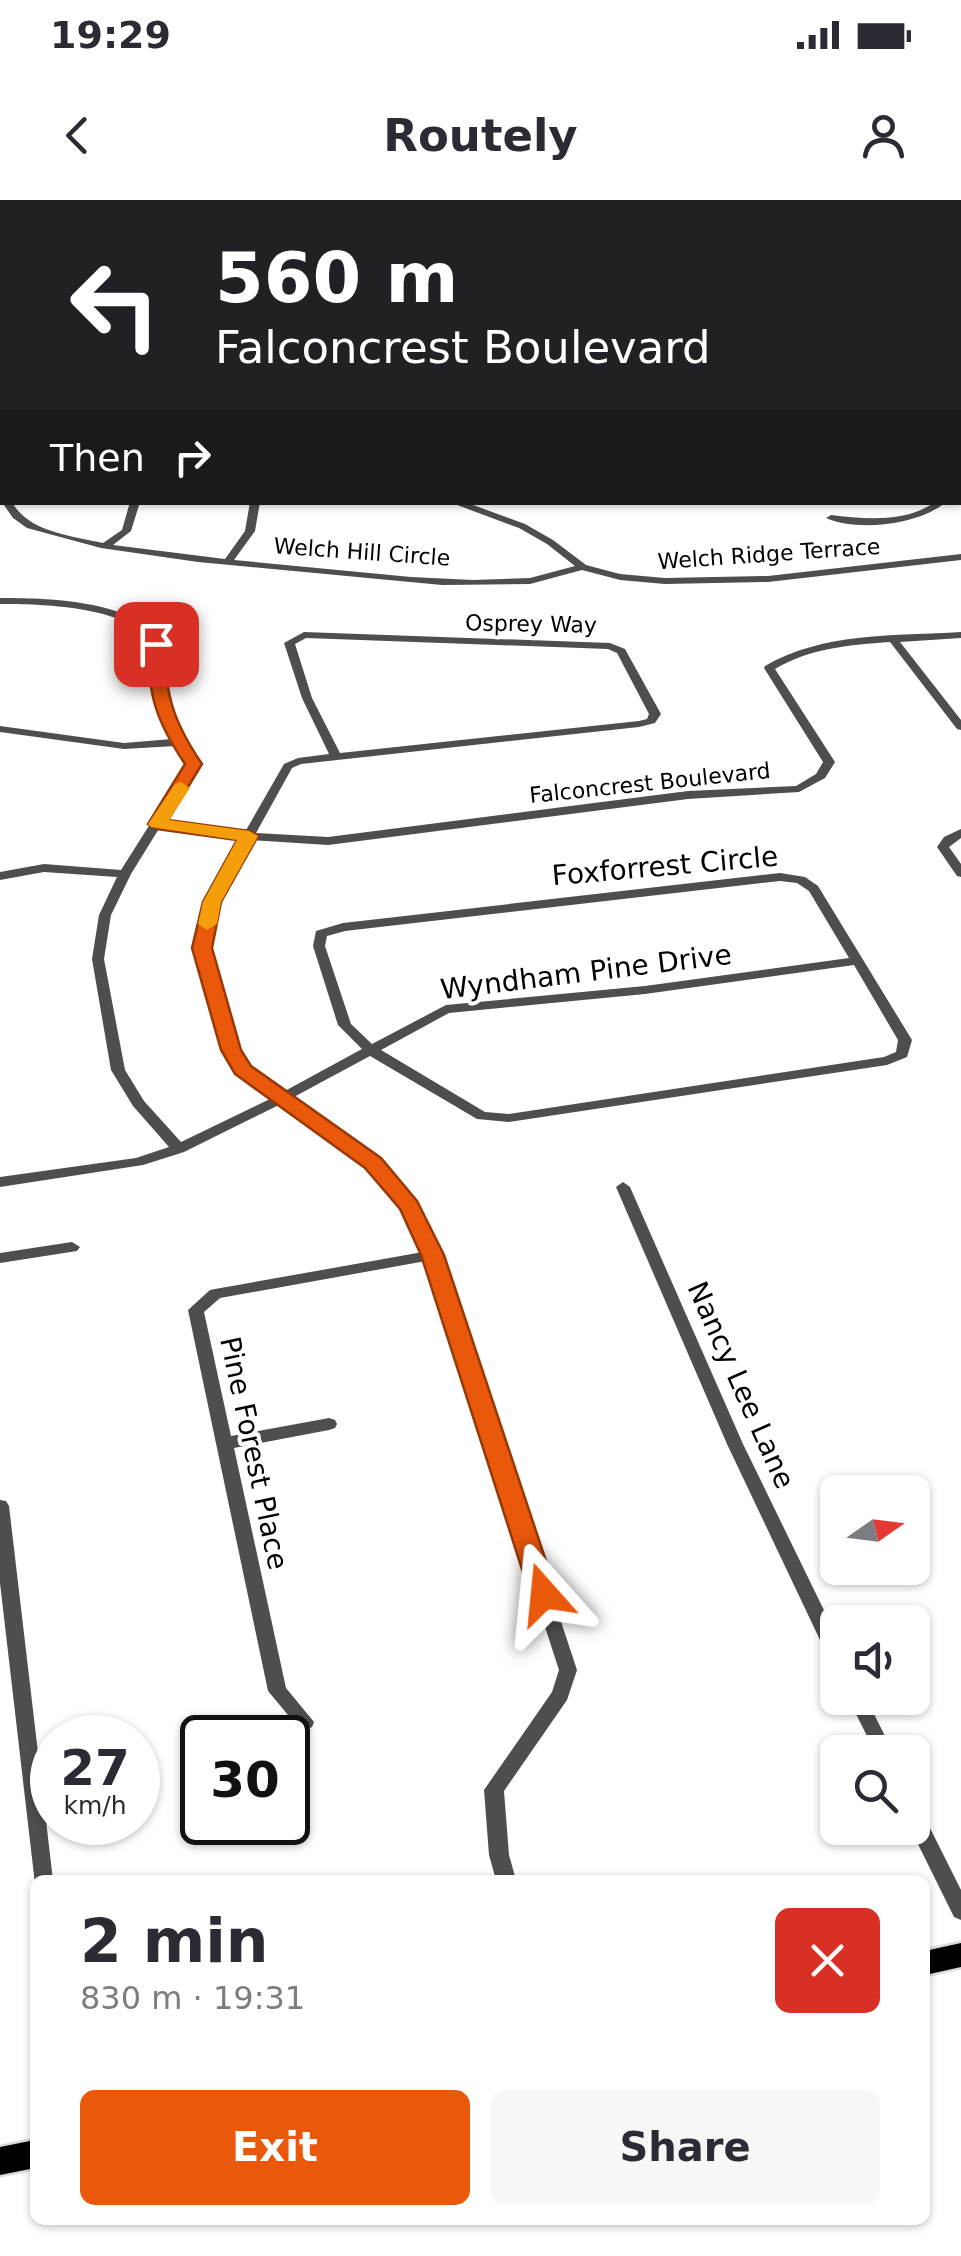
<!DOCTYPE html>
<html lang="en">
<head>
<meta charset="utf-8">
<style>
  :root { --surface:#fff; --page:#f7f7f7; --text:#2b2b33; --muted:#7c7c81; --accent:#ea580c }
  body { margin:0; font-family:"DejaVu Sans",sans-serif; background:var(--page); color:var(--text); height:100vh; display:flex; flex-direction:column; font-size:38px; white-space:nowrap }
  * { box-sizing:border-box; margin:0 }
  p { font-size:32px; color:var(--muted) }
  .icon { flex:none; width:55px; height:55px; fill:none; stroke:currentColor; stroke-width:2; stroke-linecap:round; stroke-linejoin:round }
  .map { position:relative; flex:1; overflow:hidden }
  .panel { position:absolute; left:30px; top:1675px; width:900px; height:350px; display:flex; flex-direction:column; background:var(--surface); border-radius:15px; box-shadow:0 2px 8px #0004 }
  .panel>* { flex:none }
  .hud { position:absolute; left:0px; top:0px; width:962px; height:305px; box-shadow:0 2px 8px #0004; background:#202124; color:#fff; overflow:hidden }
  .needle { width:65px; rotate:76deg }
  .tools { position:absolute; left:820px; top:1275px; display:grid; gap:20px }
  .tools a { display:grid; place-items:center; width:110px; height:110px; border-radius:15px; background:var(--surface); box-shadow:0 2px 8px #0004; font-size:50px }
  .speed { position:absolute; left:30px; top:1515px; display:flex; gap:20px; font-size:50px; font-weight:700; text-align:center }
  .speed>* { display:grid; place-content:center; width:130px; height:130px; border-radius:50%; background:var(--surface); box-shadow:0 2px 8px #0004; line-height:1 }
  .speed small { font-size:25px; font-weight:400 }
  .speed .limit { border:5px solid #111; border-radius:15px; background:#fff; color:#111 }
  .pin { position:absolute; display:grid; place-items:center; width:85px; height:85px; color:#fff; margin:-42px; border-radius:20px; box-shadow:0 5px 15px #0006 }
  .me { position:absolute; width:110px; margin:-55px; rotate:342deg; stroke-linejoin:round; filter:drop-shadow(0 0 8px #0008) }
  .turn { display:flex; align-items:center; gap:35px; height:210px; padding:0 50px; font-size:45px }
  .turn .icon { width:130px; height:130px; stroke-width:2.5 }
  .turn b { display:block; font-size:70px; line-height:85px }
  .then { display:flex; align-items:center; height:95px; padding:0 50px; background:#0003; gap:20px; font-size:38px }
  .round { display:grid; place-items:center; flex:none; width:105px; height:105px; border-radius:15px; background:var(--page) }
  .overview { display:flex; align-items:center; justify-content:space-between; height:170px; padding:0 50px }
  h1 { font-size:60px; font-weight:700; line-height:75px }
  .cta { display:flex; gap:20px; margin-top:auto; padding:20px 50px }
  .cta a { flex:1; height:115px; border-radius:15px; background:var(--accent); color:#fff; font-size:40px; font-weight:700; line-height:115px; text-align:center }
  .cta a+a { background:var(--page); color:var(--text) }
  .status { display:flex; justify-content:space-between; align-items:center; height:70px; padding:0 50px; background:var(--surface); direction:ltr }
  .status svg { height:28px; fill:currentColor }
  header { display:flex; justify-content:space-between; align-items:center; height:130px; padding:0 50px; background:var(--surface); font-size:45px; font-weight:700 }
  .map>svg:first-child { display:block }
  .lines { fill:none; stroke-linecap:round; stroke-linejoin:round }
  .major-casing { stroke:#dbdbdb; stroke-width:5 }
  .minor { fill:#4e4e4e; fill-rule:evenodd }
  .major { fill:#000; fill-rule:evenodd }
  .route { fill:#ea580c; stroke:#983908; stroke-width:2.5 }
  .slow { fill:#f59e0b }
  .labels { text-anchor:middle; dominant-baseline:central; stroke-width:8; stroke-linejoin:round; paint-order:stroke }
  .far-street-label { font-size:22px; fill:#000; stroke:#fff }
  .street-label { font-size:28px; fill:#000; stroke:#fff }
</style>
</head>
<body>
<div class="status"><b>19:29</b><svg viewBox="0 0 49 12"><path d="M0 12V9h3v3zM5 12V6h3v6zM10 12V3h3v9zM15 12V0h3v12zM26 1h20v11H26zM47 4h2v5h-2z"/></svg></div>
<header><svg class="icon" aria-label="back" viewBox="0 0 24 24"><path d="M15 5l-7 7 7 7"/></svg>Routely<svg class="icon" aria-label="person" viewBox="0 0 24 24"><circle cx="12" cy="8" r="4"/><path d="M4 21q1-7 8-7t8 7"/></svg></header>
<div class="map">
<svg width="961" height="2056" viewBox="0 0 961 2056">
  <rect width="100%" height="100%" fill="#fff"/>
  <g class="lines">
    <g class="major-casing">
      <path id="major" d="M961 1743V1767L925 1775V1751Z
        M35 1940V1968L0 1975V1947Z"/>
    </g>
    <path class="minor" d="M80 0H169L172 2H99Z
      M960 18H961V22H960Z
      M960 43H961V48H960Z
      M0 82H2V87H0Z
      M960 93H961V98H960Z
      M2 165V172L0 173V166Z
      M0 273 2 274V292L0 291Z
      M960 291H961V297H960Z
      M2 302H12C28 332 72 336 103 343L122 330 130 302H140L131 331 113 345 225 359 245 331 250 302H260L255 331 234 360 411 377 473 380 530 378 575 366 547 344 519 328 449 302H465L525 324 553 340 586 365 620 374 665 378 768 376 961 354V360L768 382 665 384 620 380 582 370 530 384 442 385 198 362 101 348 27 328 13 318Z
      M935 302H946C919 325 858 332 826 318L831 315C866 319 905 323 935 302Z
      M0 398C42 398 137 399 159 442 167 455 161 473 163 488 166 516 184 541 200 564L165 620 245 632 284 564 298 558 329 554 302 498 284 443 304 432 610 443 625 449 661 514 655 523 639 527 301 564 292 568 256 633 328 637 688 591 796 586 816 574 823 562 764 468 765 466C823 432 896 436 961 432V438L900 442 961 520V530L957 529 890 442C850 445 810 448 775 469L835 562 825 578 799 592 688 599 328 645 252 640 218 703 208 748 238 850 248 867 283 892 362 849 338 825 313 746 316 731 343 723 780 673 805 677 818 686 912 840 907 857 887 865 509 922 477 919 370 856 292 898 378 960 414 1003 440 1055 577 1470 567 1500 504 1591 509 1655 516 1680H496L489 1655 484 1590 552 1492 559 1470 426 1061 220 1098 204 1112 231 1236 329 1218 335 1220 337 1224 335 1228 329 1230 234 1248 286 1488 314 1522 312 1527 305 1530 298 1527 268 1491 188 1110 210 1090 215 1089 423 1052 402 1008 368 966 281 904 184 952 143 965 0 987V977L136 958 169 947 133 906 111 870 92 759 99 715 117 677 44 672 0 680V672L44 664 121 670 188 564 176 546 124 549 0 532V526L124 543 172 539C162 521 152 501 151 480 151 470 154 459 151 449 141 405 35 404 0 404ZM306 438 608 449 617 453 649 514 647 519 639 521 340 553 312 498 295 444ZM160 627 241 638 206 703 196 748 224 850 238 873 272 898 181 942 144 901 125 870 104 759 111 715 131 674ZM780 681 797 683 809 691 849 758 645 786 446 805 372 844 351 824 325 746 327 736 345 731ZM854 765 898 840 896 852 884 857 509 914 485 912 381 850 449 813 645 794Z
      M961 629V638L949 647 961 664V677L957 676 937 647 944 637Z
      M623 982 630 987 743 1244 838 1439V1466L832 1464 829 1459 727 1244 616 987Z
      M72 1042 80 1047 77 1051 0 1063V1053Z
      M0 1300 6 1301 9 1306 53 1680H35V1684L0 1383Z
      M848 1498H866L893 1552H875Z
      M912 1604 919 1606 961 1690V1720L954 1717 910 1628H912Z"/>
    <use href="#major" class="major"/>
  </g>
  <path class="route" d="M156 439 165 444C165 495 173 521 202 564L168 620 249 631 258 636 221 702 212 748 241 850 251 866 381 958 417 1001 444 1055 557 1394 553 1402 544 1405 534 1402 530 1394 421 1055 400 1009 365 968 235 874 221 850 192 748 203 702 237 640 157 629 148 624 185 564C156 521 148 495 148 444Z"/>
  <path class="slow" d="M181 582 190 588 169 620 249 631 258 636 221 702 217 724 207 730 198 724 203 702 237 640 151 627 148 624 175 584Z"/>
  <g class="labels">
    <g class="far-street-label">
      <text transform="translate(362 352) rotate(4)">Welch Hill Circle</text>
      <text transform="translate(769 354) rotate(-4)">Welch Ridge Terrace</text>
      <text transform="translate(531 424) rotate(1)">Osprey Way</text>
      <text transform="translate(650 583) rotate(-6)">Falconcrest Boulevard</text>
    </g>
    <g class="street-label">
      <text transform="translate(665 666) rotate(-5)">Foxforrest Circle</text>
      <text transform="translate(586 772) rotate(-7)">Wyndham Pine Drive</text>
      <text transform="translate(741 1185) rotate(66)">Nancy Lee Lane</text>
      <text transform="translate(254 1253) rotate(78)">Pine Forest Place</text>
    </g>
  </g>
</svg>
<div class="tools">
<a><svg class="needle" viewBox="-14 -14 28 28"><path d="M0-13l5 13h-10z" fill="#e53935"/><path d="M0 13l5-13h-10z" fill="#7c7c81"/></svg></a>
<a><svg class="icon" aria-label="sound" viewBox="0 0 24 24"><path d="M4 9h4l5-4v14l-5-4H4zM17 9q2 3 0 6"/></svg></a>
<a><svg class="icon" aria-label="search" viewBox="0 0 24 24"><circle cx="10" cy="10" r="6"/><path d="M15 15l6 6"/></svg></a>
</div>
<div class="speed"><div>27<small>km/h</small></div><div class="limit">30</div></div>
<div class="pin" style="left:156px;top:444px;background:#d93025"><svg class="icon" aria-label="arrive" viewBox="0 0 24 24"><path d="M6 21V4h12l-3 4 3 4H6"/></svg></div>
<svg class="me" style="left:544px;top:1394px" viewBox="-20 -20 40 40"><path d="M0-17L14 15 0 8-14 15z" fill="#ea580c" stroke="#fff" stroke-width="4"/></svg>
<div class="hud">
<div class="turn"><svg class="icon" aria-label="left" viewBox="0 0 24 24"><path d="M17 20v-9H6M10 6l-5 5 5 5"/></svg><div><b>560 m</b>Falconcrest Boulevard</div></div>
<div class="then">Then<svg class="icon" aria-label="right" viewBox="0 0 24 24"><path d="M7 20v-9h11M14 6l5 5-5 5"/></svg></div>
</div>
<section class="panel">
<div class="overview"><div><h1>2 min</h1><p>830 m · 19:31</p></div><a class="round" style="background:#d93025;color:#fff"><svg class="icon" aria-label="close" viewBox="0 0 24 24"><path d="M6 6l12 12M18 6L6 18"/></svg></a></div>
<div class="cta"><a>Exit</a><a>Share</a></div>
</section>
</div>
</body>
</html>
